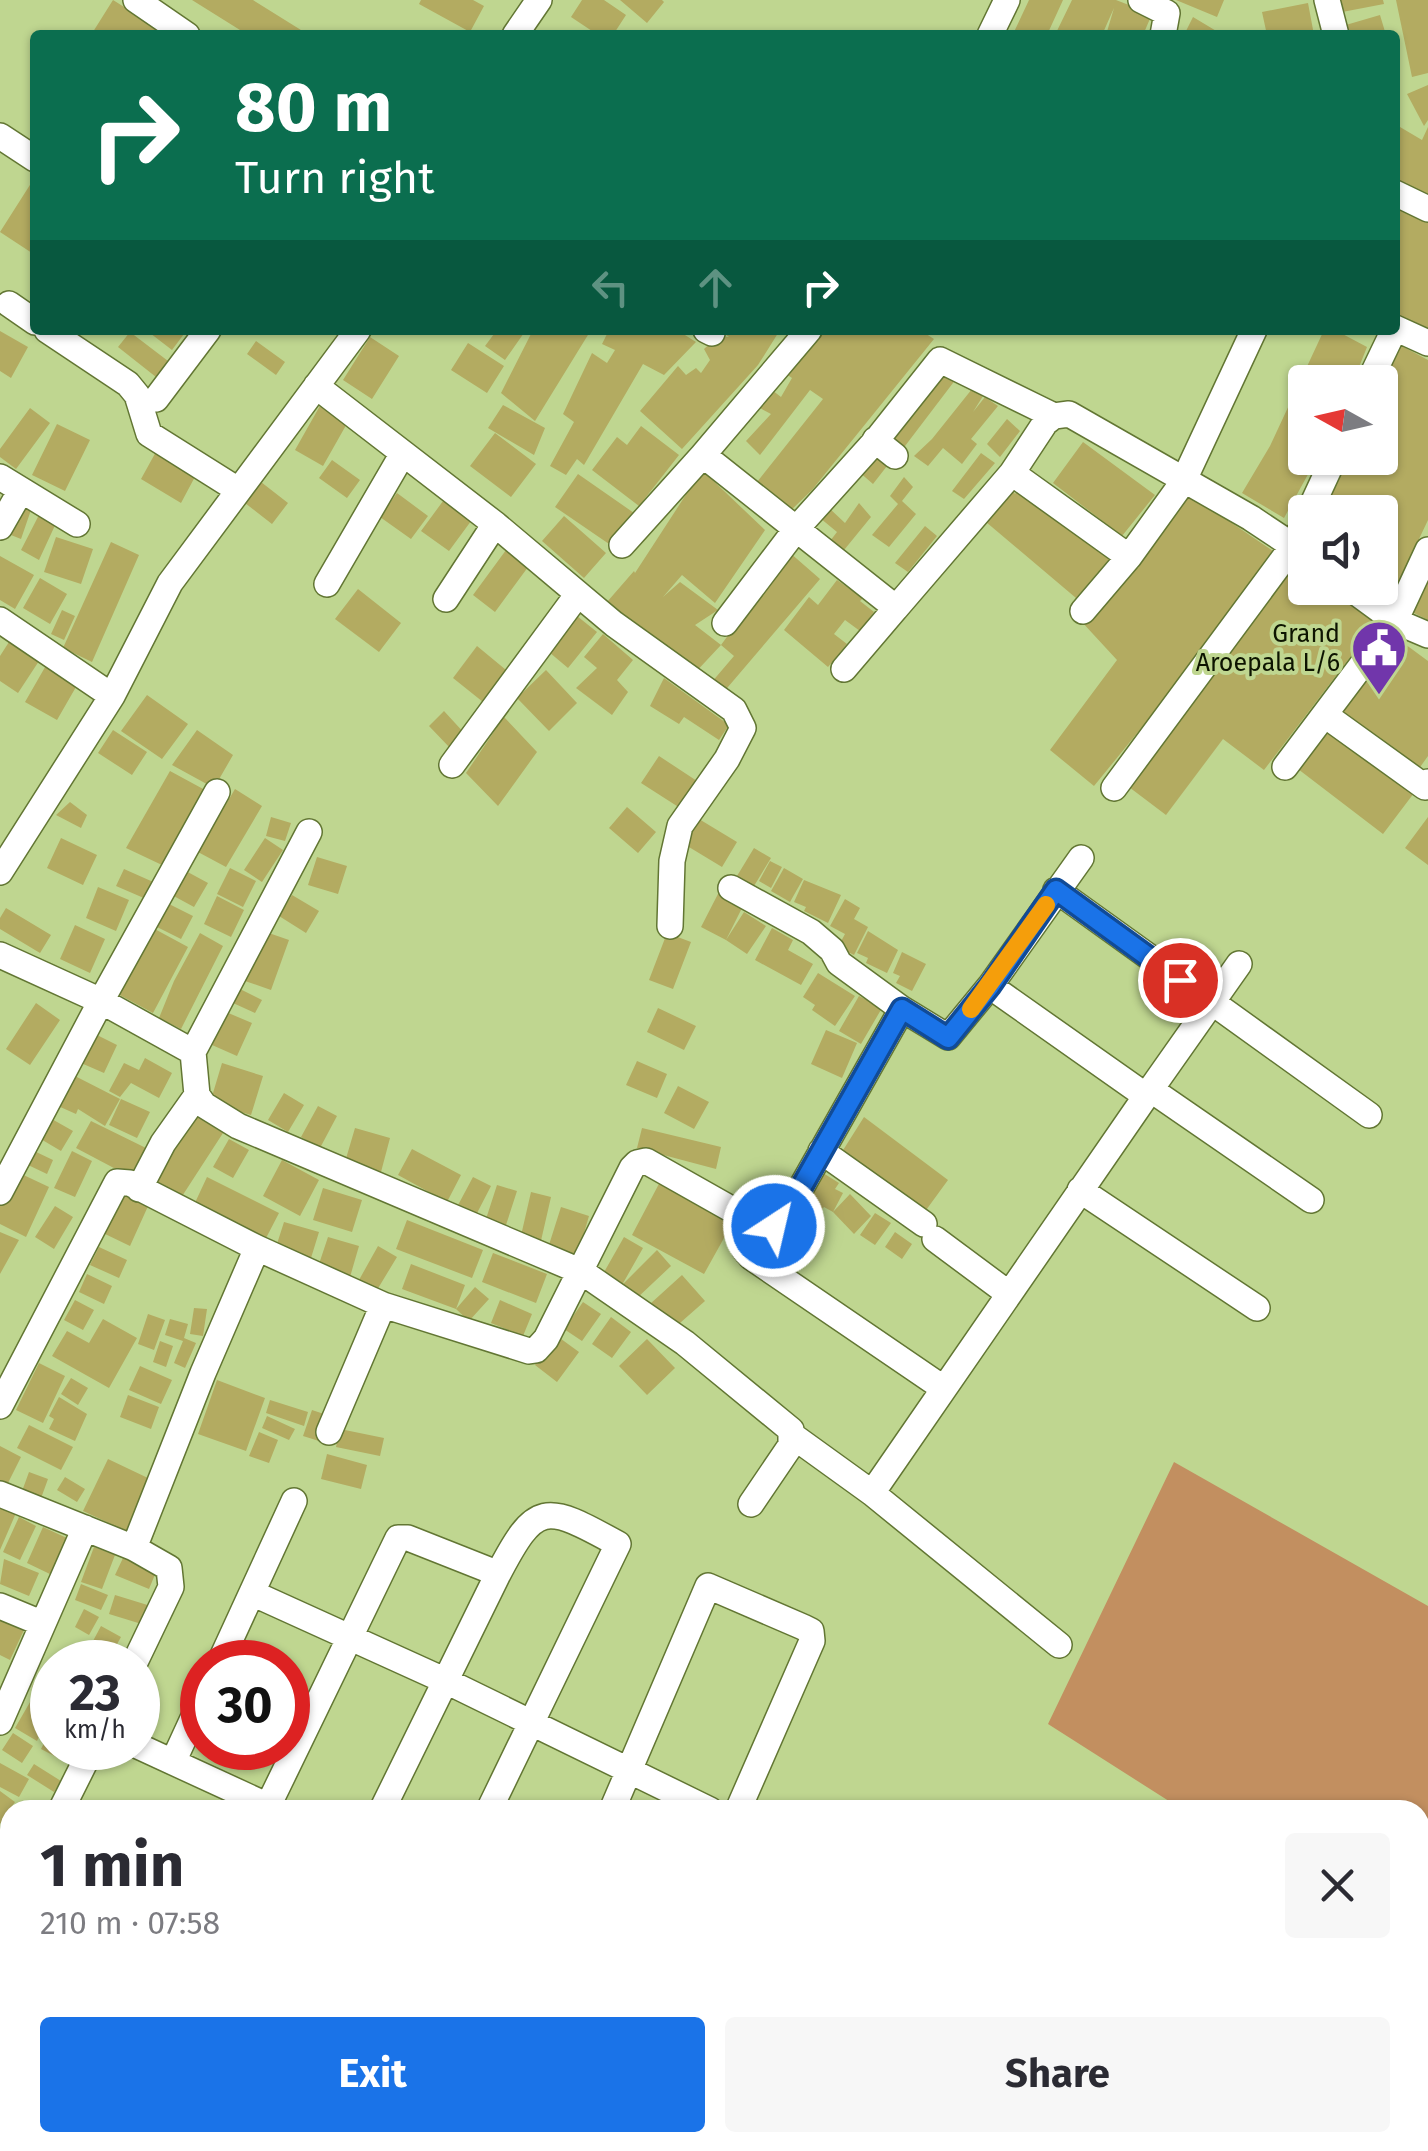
<!DOCTYPE html>
<html lang="en">
<head>
<meta charset="utf-8">
<style>
  :root { --surface:#fff; --page:#f7f7f7; --text:#2b2b33; --muted:#7c7c81; --accent:#1a73e8 }
  body { margin:0; font-family:"Fira Sans",sans-serif; background:var(--page); color:var(--text); height:100vh; display:flex; flex-direction:column; font-size:38px; white-space:nowrap }
  * { box-sizing:border-box; margin:0 }
  p { font-size:32px; color:var(--muted) }
  .icon { flex:none; width:55px; height:55px; fill:none; stroke:currentColor; stroke-width:2; stroke-linecap:round; stroke-linejoin:round }
  .map { position:relative; flex:1; overflow:hidden }
  .details { position:absolute; left:0px; top:1800px; width:1430px; height:352px; display:flex; flex-direction:column; background:var(--surface); border-radius:30px 30px 0 0; box-shadow:0 2px 8px #0004 }
  .details>* { flex:none }
  .hud { position:absolute; left:30px; top:30px; width:1370px; height:305px; border-radius:10px; box-shadow:0 2px 8px #0004; background:#0b6e4f; color:#fff; overflow:hidden }
  .needle { width:65px; rotate:278deg }
  .buttons { position:absolute; left:1288px; top:365px; display:grid; gap:20px }
  .buttons a { display:grid; place-items:center; width:110px; height:110px; border-radius:10px; background:var(--surface); box-shadow:0 2px 8px #0004; font-size:50px }
  .speed { position:absolute; left:30px; top:1640px; display:flex; gap:20px; font-size:50px; font-weight:700; text-align:center }
  .speed>* { display:grid; place-content:center; width:130px; height:130px; border-radius:50%; background:var(--surface); box-shadow:0 2px 8px #0004; line-height:1 }
  .speed small { font-size:25px; font-weight:400 }
  .speed .limit { border:15px solid #d22; background:#fff; color:#111 }
  .pin { position:absolute; display:grid; place-items:center; width:85px; height:85px; color:#fff; margin:-42px; border:5px solid #fff; border-radius:50%; box-shadow:0 2px 10px #0007 }
  .me { position:absolute; width:110px; margin:-55px; rotate:35deg; stroke-linejoin:round; filter:drop-shadow(0 0 8px #0008) }
  .turn { display:flex; align-items:center; gap:35px; height:210px; padding:0 40px; font-size:45px }
  .turn .icon { width:130px; height:130px; stroke-width:2.5 }
  .turn b { display:block; font-size:70px; line-height:85px }
  .lanes { display:flex; align-items:center; height:95px; padding:0 40px; background:#0003; justify-content:center; gap:50px; direction:ltr }
  .lanes .off { opacity:.35 }
  .round { display:grid; place-items:center; flex:none; width:105px; height:105px; border-radius:10px; background:var(--page) }
  .summary { display:flex; align-items:center; justify-content:space-between; height:170px; padding:0 40px }
  h1 { font-size:60px; font-weight:700; line-height:75px }
  .button { display:flex; gap:20px; margin-top:auto; padding:20px 40px }
  .button a { flex:1; height:115px; border-radius:10px; background:var(--accent); color:#fff; font-size:40px; font-weight:700; line-height:115px; text-align:center }
  .button a+a { background:var(--page); color:var(--text) }
  .map>svg:first-child { display:block }
  .green { fill:#c28f60 }
  .building { fill:#b3ab61 }
  .lines { fill:none; stroke-linecap:round; stroke-linejoin:round }
  .minor-casing { stroke:#627633; stroke-width:28 }
  .minor { stroke:#fff; stroke-width:25 }
  .route-casing { stroke:#114b97; stroke-width:25 }
  .route { stroke:#1a73e8; stroke-width:18 }
  .slow { stroke:#f59e0b; stroke-width:18 }
  .labels { text-anchor:middle; dominant-baseline:central; stroke-width:8; stroke-linejoin:round; paint-order:stroke }
  .poi-label { font-size:25px; fill:#0d1400; stroke:#bfd690; text-anchor:end }
</style>
</head>
<body>
<div class="map">
<svg width="1428" height="2151" viewBox="0 0 1428 2151">
  <rect width="100%" height="100%" fill="#bfd690"/>
  <path class="green" d="M1174 1462 1428 1606V2151H1100L1103 2142H1420V1810H1183L1048 1724Z"/>
  <path class="building" d="M113 0 169 35H91Z
    M192 0H253L309 35H248Z
    M421 0H473L484 6 470 32 419 4Z
    M582 0H604L626 15 613 35H598L571 17Z
    M620 0H662L664 2 647 23Z
    M1029 0H1063L1047 35 1014 32Z
    M1072 0H1116L1152 14 1143 35H1106L1114 8 1102 35H1055Z
    M1176 0H1224L1217 17Z
    M1334 0H1383L1384 4 1337 13Z
    M1396 0H1428V73L1412 77Z
    M1308 3 1314 35H1267L1262 12Z
    M1380 15 1386 35H1341L1339 27Z
    M1193 17 1223 35H1184Z
    M1428 85V120L1424 126 1407 94Z
    M1395 108H1398L1400 127 1422 140 1428 127V199L1395 184Z
    M35 177V255L0 232Z
    M1395 203 1428 218V330L1395 314Z
    M146 330H187L172 350Z
    M497 330H526L505 360 485 346Z
    M533 330H591L535 421 501 393Z
    M609 330H652L659 335 663 330H677L696 342 664 375 643 364 584 465 577 459 566 475 550 466 574 422 563 414 592 353 607 363 615 350 602 344Z
    M720 330H780L758 365 682 449 640 411 678 366 686 375 696 368 701 373 710 360 704 349 718 336 729 337Z
    M812 330H920L934 339 812 490 787 514 753 487 823 399 810 390 760 455 746 441 771 414 758 407 768 387 781 397 792 378 779 369Z
    M1324 330H1335L1367 347 1353 382H1305V458H1317L1284 518 1242 493 1270 446Z
    M0 331 28 347 11 378 0 371Z
    M130 332 168 361 156 377 118 347Z
    M370 337 399 356 372 399 343 380Z
    M256 341 285 362 276 375 247 354Z
    M468 343 504 366 487 393 451 370Z
    M1400 345 1428 360V520L1394 592 1380 586V512H1321L1348 458H1380V384Z
    M940 368 956 379 902 450 886 437Z
    M972 389 983 396 973 412 985 397 998 406 971 439 977 444 962 464 943 448 928 466 914 456 932 439Z
    M321 404 349 420 323 466 295 450Z
    M503 405 545 428 534 455 488 428Z
    M30 408 50 423 16 469 0 457V449Z
    M1007 419 1020 431 1000 457 987 444Z
    M57 424 90 440 65 491 32 475Z
    M641 426 679 455 639 506 592 470 617 437 627 445Z
    M495 433 536 464 511 497 470 466Z
    M1083 442 1155 495 1122 536 1053 483Z
    M157 450 197 473 181 503 141 479Z
    M872 453 887 466 873 484 858 471Z
    M981 453 995 463 964 499 952 491Z
    M332 460 360 480 347 498 319 478Z
    M702 470 765 530 715 603 682 575 663 597 680 582 718 610 695 625 721 645 692 676 607 602 634 571 635 573Z
    M578 474 634 513 612 546 555 507Z
    M904 477 913 487 902 501 916 514 889 547 872 535 898 504 890 496Z
    M261 482 288 503 272 524 245 503Z
    M1023 484 1111 557 1076 598 986 522 1011 487 1015 494Z
    M1183 490 1273 551 1147 721 1094 786 1050 750 1117 660 1081 621Z
    M397 493 428 516 411 539 380 517Z
    M446 497 474 517 449 551 421 531Z
    M859 503 871 517 840 555 827 545 837 532 820 518 828 507 845 523Z
    M15 505 31 510 21 539 6 533Z
    M40 513 57 521 39 560 21 550Z
    M564 516 606 553 584 578 542 541Z
    M925 526 937 536 908 572 895 563Z
    M56 537 93 549 81 584 44 572Z
    M111 542 139 555 92 662 63 648Z
    M509 546 531 563 495 612 473 595Z
    M789 552 820 579 722 694 711 683 734 656 721 645Z
    M0 556 34 575 15 609 0 600Z
    M1297 559 1305 566V588H1333L1377 622 1264 770 1223 739 1166 815 1125 784Z
    M1428 577V620L1412 612Z
    M40 578 67 594 50 624 23 608Z
    M837 580 863 598 860 601 874 612 860 631 845 620 834 634 847 644 828 667 784 630 809 597 818 605Z
    M358 589 401 623 379 652 335 619Z
    M62 610 75 616 64 640 51 634Z
    M577 616 597 632 568 668 549 652Z
    M603 634 633 660 617 680 628 692 612 715 576 688 597 668 584 657Z
    M1394 636 1428 661V756L1418 770 1339 711Z
    M9 642 39 661 18 693 0 681V656Z
    M477 646 511 674 488 706 453 678Z
    M48 662 80 680 57 720 25 702Z
    M546 670 577 703 549 731 517 698Z
    M664 678 729 725 719 740 684 717 679 724 650 706Z
    M147 695 188 724 162 759 121 731Z
    M444 711 466 735 451 749 429 726Z
    M504 717 537 752 498 806 466 773Z
    M1329 729 1414 793 1383 834 1298 769Z
    M113 730 147 752 132 775 98 753Z
    M197 730 233 755 214 788 172 765Z
    M659 756 697 781 680 808 641 783Z
    M170 771 205 790 162 865 126 848Z
    M235 789 262 806 226 867 198 852Z
    M70 802 87 815 81 828 56 815Z
    M627 807 656 832 638 853 609 828Z
    M694 816 737 842 722 867 679 841Z
    M271 817 291 823 285 841 266 836Z
    M1428 817V865L1405 848Z
    M61 838 97 855 83 885 47 868Z
    M265 838 283 850 262 882 244 870Z
    M754 848 771 858 754 886 737 876Z
    M317 857 347 866 338 894 308 885Z
    M770 861 782 867 771 888 759 881Z
    M230 868 256 881 243 907 217 894Z
    M784 868 803 879 790 902 771 891Z
    M124 869 160 885 153 902 116 886Z
    M184 870 208 883 194 907 170 894Z
    M804 880 841 895 828 923 804 911 806 907 794 902Z
    M98 887 129 900 116 931 86 918Z
    M719 892 744 904 726 940 701 927Z
    M292 895 319 911 306 933 279 916Z
    M217 896 244 910 231 937 204 924Z
    M845 899 860 908 854 919 868 927 854 955 838 947 845 934 830 926Z
    M163 901 193 916 181 939 151 924Z
    M6 908 51 935 40 953 0 929V918Z
    M744 912 766 926 747 954 726 940Z
    M75 925 105 939 90 973 60 959Z
    M151 927 188 947 153 1013 116 993Z
    M772 928 793 940 788 950 813 964 801 985 755 960Z
    M263 931 289 940 271 990 245 981Z
    M868 931 898 950 887 973 866 963 868 958 857 953Z
    M200 933 223 946 181 1029 159 1018 174 981Z
    M667 933 691 942 673 989 649 980Z
    M902 952 926 964 912 991 896 983 900 976 893 973Z
    M818 973 855 996 835 1026 812 1010 815 1005 803 997Z
    M240 989 262 1000 255 1013 233 1003Z
    M859 996 882 1008 861 1044 839 1031Z
    M36 1003 60 1020 30 1065 6 1049Z
    M658 1008 696 1026 684 1050 647 1032Z
    M226 1012 252 1023 237 1056 212 1045Z
    M826 1030 857 1043 842 1078 811 1064Z
    M95 1034 117 1045 104 1073 81 1063Z
    M145 1058 172 1073 159 1098 131 1083 120 1097 109 1091 124 1063 139 1070Z
    M637 1061 667 1074 657 1098 626 1085Z
    M222 1063 263 1076 251 1115 210 1103Z
    M73 1075 120 1099 105 1126 78 1109 76 1114 58 1106Z
    M678 1086 709 1102 694 1129 664 1113Z
    M284 1093 304 1105 288 1132 268 1120Z
    M121 1099 150 1112 137 1138 109 1125Z
    M318 1106 337 1116 320 1148 301 1137Z
    M193 1114 223 1133 177 1204 148 1184Z
    M864 1117 948 1180 921 1217 840 1155Z
    M50 1118 73 1131 61 1151 39 1138Z
    M91 1121 148 1149 129 1176 76 1148Z
    M355 1128 390 1138 381 1172 345 1162Z
    M642 1128 721 1147 716 1169 637 1148Z
    M229 1139 249 1150 233 1178 213 1167Z
    M412 1149 461 1175 447 1202 398 1175Z
    M32 1150 53 1160 47 1174 26 1164Z
    M72 1151 92 1161 75 1197 54 1188Z
    M282 1160 319 1180 300 1216 263 1196Z
    M15 1171 49 1187 26 1237 0 1224V1201Z
    M823 1173 839 1183 835 1189 843 1193 833 1212 850 1194 871 1216 854 1234 833 1212 824 1207 821 1210 805 1200Z
    M207 1177 279 1213 264 1242 193 1207Z
    M473 1177 491 1186 475 1217 457 1207Z
    M661 1180 734 1220 704 1274 632 1235Z
    M497 1185 517 1191 506 1225 486 1219Z
    M323 1188 362 1200 352 1232 313 1220Z
    M122 1192 149 1204 130 1246 103 1233Z
    M531 1192 551 1197 540 1245 520 1240Z
    M55 1206 73 1217 54 1249 35 1237Z
    M561 1207 589 1216 577 1257 548 1248Z
    M875 1213 891 1223 875 1245 860 1235Z
    M407 1220 483 1250 472 1278 396 1249Z
    M284 1222 319 1232 311 1258 276 1247Z
    M0 1232 19 1240 0 1274Z
    M895 1232 912 1244 902 1259 885 1247Z
    M328 1237 359 1246 350 1277 318 1267Z
    M624 1237 643 1248 622 1285 603 1274Z
    M378 1246 397 1257 377 1290 359 1280Z
    M99 1247 127 1260 119 1278 90 1265Z
    M657 1250 671 1266 636 1299 622 1285Z
    M493 1253 547 1274 536 1303 482 1282Z
    M411 1264 465 1285 456 1309 475 1287 489 1299 469 1321 456 1309 402 1289Z
    M87 1274 112 1286 104 1304 79 1292Z
    M682 1275 705 1301 672 1330 650 1304Z
    M75 1300 94 1310 83 1330 64 1320Z
    M500 1300 532 1314 523 1336 491 1323Z
    M583 1302 601 1314 582 1341 564 1329Z
    M194 1308 207 1309 203 1336 190 1334Z
    M148 1314 165 1320 154 1350 138 1344Z
    M611 1317 631 1332 612 1358 592 1344Z
    M103 1319 137 1338 109 1388 52 1356 67 1331 89 1343Z
    M170 1319 188 1324 184 1338 196 1343 185 1368 174 1363 183 1341 165 1335Z
    M557 1336 579 1352 557 1382 535 1365Z
    M647 1339 675 1368 647 1395 619 1366Z
    M160 1341 173 1346 166 1367 153 1362Z
    M39 1363 65 1376 43 1423 16 1410Z
    M140 1366 172 1380 161 1404 129 1390Z
    M71 1378 88 1388 78 1405 61 1394Z
    M217 1380 265 1398 246 1451 198 1434Z
    M128 1395 159 1407 151 1429 120 1417Z
    M59 1397 87 1414 75 1441 49 1429 54 1419 49 1416Z
    M270 1400 308 1412 304 1426 266 1413Z
    M312 1410 327 1415 319 1441 303 1436Z
    M267 1416 295 1429 289 1440 262 1428Z
    M29 1425 73 1447 61 1470 17 1448Z
    M340 1429 384 1438 380 1456 336 1447Z
    M259 1432 278 1440 269 1463 249 1456Z
    M0 1446 21 1457 7 1485 0 1482Z
    M327 1454 367 1465 361 1489 321 1479Z
    M108 1459 150 1479 126 1531 83 1511Z
    M29 1472 48 1479 40 1501 21 1494Z
    M65 1477 85 1489 77 1502 57 1490Z
    M0 1506 16 1513 0 1550Z
    M19 1517 36 1526 20 1560 3 1552Z
    M43 1527 69 1539 52 1575 27 1563Z
    M94 1547 115 1555 102 1589 81 1582Z
    M123 1558 156 1572 149 1589 115 1575Z
    M4 1559 39 1573 29 1596 0 1584Z
    M81 1584 108 1595 101 1610 75 1600Z
    M115 1595 154 1607 148 1626 109 1614Z
    M84 1609 99 1617 89 1635 75 1627Z
    M0 1619 24 1630 10 1660 0 1655Z
    M101 1626 121 1637 107 1662H98L85 1656Z
    M44 1666 52 1672V1700L32 1687Z
    M33 1697 52 1709 37 1741 15 1728Z
    M52 1727V1748H68L62 1760 41 1749Z
    M13 1733 33 1746 22 1763 2 1750Z
    M0 1763 29 1779 19 1797 0 1787Z
    M34 1764 61 1781 54 1792 27 1775Z
    M0 1791 15 1802 0 1824Z
    M6 1822 10 1825V1856L0 1848V1831Z
    M213 2142H254V2145L251 2151H210Z"/>
  <g class="lines">
    <g class="minor-casing">
      <path id="minor" d="M136 0 187 35
        M1141 0 1167 13 1163 35
        M1327 0 1336 35
        M515 35 539 0
        M990 35 1007 0
        M0 136 35 159
        M1395 193 1428 209
        M9 304 35 322
        M1395 328 1428 343
        M47 330 128 384 137 395 149 434 238 490
        M706 330 712 333
        M1369 382 1394 330
        M316 386 495 524 446 599
        M156 399 208 330
        M875 440 895 456
        M703 455 809 330
        M1012 473 1129 557
        M0 477 77 524
        M1309 512 1334 458
        M495 524 614 624 734 710 743 728 727 759 680 826 672 861 670 926
        M0 527 20 492
        M622 545 703 455 896 608 1012 473 1045 423 1054 416 1069 414 1251 518 1305 554
        M327 584 402 455
        M1350 588 1395 621 1428 635
        M1083 611 1129 557 1183 482 1254 330
        M0 620 112 696
        M725 623 797 528 878 438 940 360 1054 416
        M844 669 896 608
        M1325 715 1425 787 1428 782
        M452 765 578 594
        M1285 767 1395 621 1428 550
        M1114 788 1293 546 1305 521
        M309 832 193 1052 197 1095 204 1105 238 1126 582 1272 685 1343 791 1430V1445L751 1504
        M0 872 112 696 170 583 358 330
        M1056 890 1369 1115
        M0 955 101 1001 193 1052
        M902 1009 948 1037 990 986 1081 858
        M1150 1089 1311 1200
        M1146 1096 1239 964
        M821 1151 924 1224
        M139 1189 163 1143 197 1095
        M1080 1190 1257 1308
        M0 1192 101 1001 217 792
        M754 1222 745 1250 751 1257 943 1388
        M935 1239 1009 1294
        M257 1248 383 1305 529 1351 536 1350 546 1339 632 1168 637 1163 646 1161 754 1222 774 1226 784 1218 902 1009 839 963 832 950 811 932 731 888
        M0 1406 117 1182 130 1183 257 1248 203 1373 134 1548
        M329 1432 383 1305
        M793 1436 872 1493 1059 1645
        M872 1493 1146 1096 990 986
        M0 1494 134 1548 169 1568 171 1587 135 1662
        M252 1593 446 1681 710 1810
        M0 1606 41 1623
        M220 1662 294 1501
        M0 1722 85 1528
        M138 1746 277 1810
        M173 1762 202 1699
        M63 1806 92 1748
        M268 1806 398 1538H408L494 1572 497 1576 382 1810
        M489 1810 618 1544C544 1503 536 1501 497 1576
        M612 1810 708 1586 803 1627 811 1631 812 1641 738 1810
        M375 2142 392 2151
        M685 2142 703 2151
        M153 2151 157 2142
        M273 2151 277 2142"/>
    </g>
    <use href="#minor" class="minor"/>
  </g>
  <g class="lines">
    <g class="route-casing">
      <path id="route" d="M774 1226 784 1218 902 1009 948 1038 990 986 1056 890 1180 980"/>
    </g>
    <use href="#route" class="route"/>
    <path class="slow" d="M971 1009 1046 905"/>
  </g>
  <defs>
    <g id="civic-pin" transform="scale(2.875)"><path d="M0 17L-7.5 6A9.5 9.5 0 1 1 7.5 6Z" fill="#7136ab" stroke="#bfd690"/><path d="M-.6-6.5H3V-4.5H.6V-3L4-1V1h2V6H-6V1h2V-1L-.6-3ZM-1.2 2.5V6h2.4V2.5Z" fill="#fff"/></g>
  </defs>
  <g fill-rule="evenodd">
    <use href="#civic-pin" x="1379" y="648"/>
  </g>
  <g class="labels">
    <g class="poi-label">
      <text x="1340" y="634">Grand<tspan x="1340" dy="29">Aroepala L/6</tspan></text>
    </g>
  </g>
</svg>
<div class="buttons">
<a><svg class="needle" viewBox="-14 -14 28 28"><path d="M0-13l5 13h-10z" fill="#e53935"/><path d="M0 13l5-13h-10z" fill="#7c7c81"/></svg></a>
<a><svg class="icon" aria-label="sound" viewBox="0 0 24 24"><path d="M4 9h4l5-4v14l-5-4H4zM17 9q2 3 0 6"/></svg></a>
</div>
<div class="speed"><div>23<small>km/h</small></div><div class="limit">30</div></div>
<div class="pin" style="left:1180px;top:980px;background:#d93025"><svg class="icon" aria-label="arrive" viewBox="0 0 24 24"><path d="M6 21V4h12l-3 4 3 4H6"/></svg></div>
<svg class="me" style="left:774px;top:1226px" viewBox="-20 -20 40 40"><circle r="17" fill="#1a73e8" stroke="#fff" stroke-width="3"/><path d="M0-11L8 9 0 5-8 9z" fill="#fff"/></svg>
<div class="hud">
<div class="turn"><svg class="icon" aria-label="right" viewBox="0 0 24 24"><path d="M7 20v-9h11M14 6l5 5-5 5"/></svg><div><b>80 m</b>Turn right</div></div>
<div class="lanes"><svg class="icon off" aria-label="left" viewBox="0 0 24 24"><path d="M17 20v-9H6M10 6l-5 5 5 5"/></svg><svg class="icon off" aria-label="ahead" viewBox="0 0 24 24"><path d="M12 20V5M6 11l6-6 6 6"/></svg><svg class="icon" aria-label="right" viewBox="0 0 24 24"><path d="M7 20v-9h11M14 6l5 5-5 5"/></svg></div>
</div>
<section class="details">
<div class="summary"><div><h1>1 min</h1><p>210 m · 07:58</p></div><a class="round"><svg class="icon" aria-label="close" viewBox="0 0 24 24"><path d="M6 6l12 12M18 6L6 18"/></svg></a></div>
<div class="button"><a>Exit</a><a>Share</a></div>
</section>
</div>
</body>
</html>
